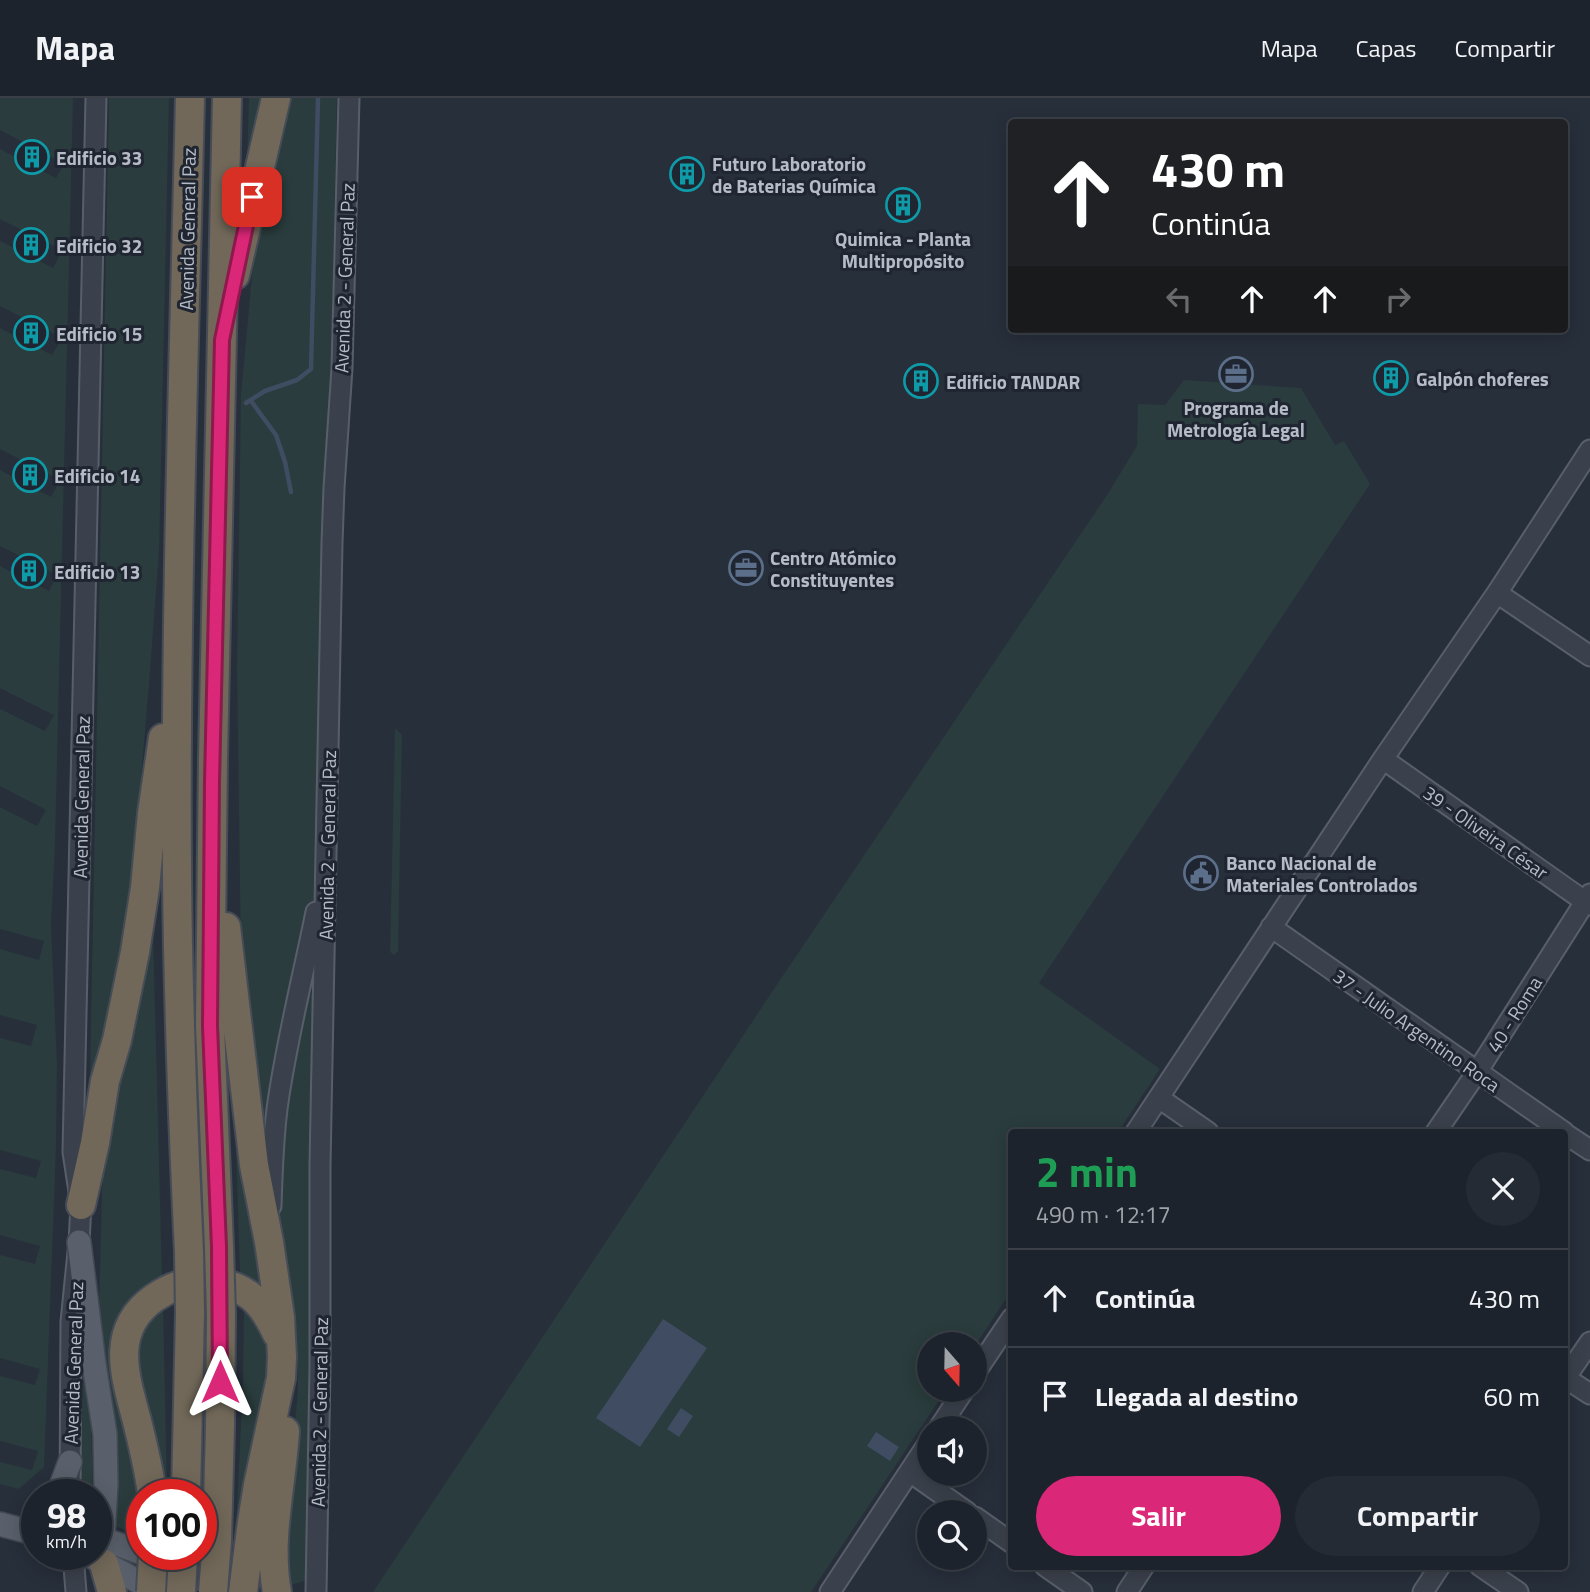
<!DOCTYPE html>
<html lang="es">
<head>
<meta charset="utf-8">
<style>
  :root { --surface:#1d232c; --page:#252b34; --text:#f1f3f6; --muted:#a0a4a9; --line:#3b4048; --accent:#db2777 }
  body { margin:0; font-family:"Titillium Web",sans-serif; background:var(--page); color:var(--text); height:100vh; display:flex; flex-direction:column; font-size:26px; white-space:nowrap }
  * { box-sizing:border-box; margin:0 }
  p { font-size:23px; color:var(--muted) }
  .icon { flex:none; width:38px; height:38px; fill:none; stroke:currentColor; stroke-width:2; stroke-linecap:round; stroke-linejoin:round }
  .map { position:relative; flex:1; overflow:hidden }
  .side { position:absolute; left:1008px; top:1031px; width:560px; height:441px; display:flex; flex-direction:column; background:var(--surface); border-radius:7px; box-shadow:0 4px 18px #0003,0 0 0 2px var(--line) }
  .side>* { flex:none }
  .hud { position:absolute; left:1008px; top:21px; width:560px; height:214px; border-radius:7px; box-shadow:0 4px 18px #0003,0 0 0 2px var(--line); background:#202124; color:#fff; overflow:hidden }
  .needle { width:46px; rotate:160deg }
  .controls { position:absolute; left:917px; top:1234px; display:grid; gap:14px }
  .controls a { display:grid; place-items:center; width:70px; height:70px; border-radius:50%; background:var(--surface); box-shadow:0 4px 18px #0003,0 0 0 2px var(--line); font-size:35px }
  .speed { position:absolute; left:21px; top:1381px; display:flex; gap:14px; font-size:35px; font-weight:700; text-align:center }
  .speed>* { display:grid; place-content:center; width:91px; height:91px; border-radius:50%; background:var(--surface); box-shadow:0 4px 18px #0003,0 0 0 2px var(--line); line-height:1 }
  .speed small { font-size:18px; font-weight:400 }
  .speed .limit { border:10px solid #d22; background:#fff; color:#111 }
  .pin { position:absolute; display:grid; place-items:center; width:60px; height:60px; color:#fff; margin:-30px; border-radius:14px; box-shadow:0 4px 10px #0006 }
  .me { position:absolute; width:77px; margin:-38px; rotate:0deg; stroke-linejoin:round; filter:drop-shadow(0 0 5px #0008) }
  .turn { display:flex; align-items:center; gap:24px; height:147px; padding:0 28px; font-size:32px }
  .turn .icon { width:91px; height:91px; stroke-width:2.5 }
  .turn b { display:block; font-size:49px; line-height:60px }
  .lanes { display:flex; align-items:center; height:66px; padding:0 28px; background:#0003; justify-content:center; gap:35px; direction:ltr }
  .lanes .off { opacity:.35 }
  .round { display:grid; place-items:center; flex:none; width:74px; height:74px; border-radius:37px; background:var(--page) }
  .overview { display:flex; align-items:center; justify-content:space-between; height:119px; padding:0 28px }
  h1 { font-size:42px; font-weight:700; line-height:52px; color:#1e9e55 }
  .primary-button { display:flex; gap:14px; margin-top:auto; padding:14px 28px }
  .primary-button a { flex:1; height:80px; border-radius:42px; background:var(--accent); color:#fff; font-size:28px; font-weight:700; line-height:80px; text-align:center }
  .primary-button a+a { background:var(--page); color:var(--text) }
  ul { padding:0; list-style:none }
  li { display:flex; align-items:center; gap:21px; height:98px; padding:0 28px; border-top:2px solid var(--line) }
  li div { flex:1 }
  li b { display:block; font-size:26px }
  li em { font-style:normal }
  header { display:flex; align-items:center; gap:42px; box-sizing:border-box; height:98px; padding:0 35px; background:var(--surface); border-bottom:2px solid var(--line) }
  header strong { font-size:33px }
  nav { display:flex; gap:38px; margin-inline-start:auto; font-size:24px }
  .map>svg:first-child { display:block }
  .green { fill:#2a3c3d }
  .water { fill:#3f4c62 }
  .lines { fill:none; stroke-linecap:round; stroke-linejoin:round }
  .stream { stroke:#3f4c62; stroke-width:4.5 }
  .major-tunnel { stroke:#3c4450; stroke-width:23; stroke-dasharray:23 11; stroke-linecap:butt }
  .minor-casing { stroke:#595f6a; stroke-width:23 }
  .major-casing { stroke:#444a55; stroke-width:26 }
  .highway-casing { stroke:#464c57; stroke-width:32 }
  .minor { stroke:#3b414c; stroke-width:19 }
  .major { stroke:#59606b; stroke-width:23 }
  .highway { stroke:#716859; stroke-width:28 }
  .highway-bridge-casing { stroke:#464c57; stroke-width:32; stroke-linecap:butt }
  .highway-bridge { stroke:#716859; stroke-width:28 }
  .route-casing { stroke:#8e194d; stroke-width:18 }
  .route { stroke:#db2777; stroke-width:12 }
  .labels { text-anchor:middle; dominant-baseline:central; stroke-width:6; stroke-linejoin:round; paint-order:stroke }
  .poi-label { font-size:19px; font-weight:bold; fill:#b6bcc7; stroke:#202631; text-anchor:start }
  .street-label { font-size:19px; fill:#b6bcc7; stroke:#202631 }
</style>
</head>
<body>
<header>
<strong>Mapa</strong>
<nav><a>Mapa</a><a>Capas</a><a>Compartir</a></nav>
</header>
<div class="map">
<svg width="1590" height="1494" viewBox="0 0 1590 1494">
  <rect width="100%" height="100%" fill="#272f3b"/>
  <path class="green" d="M0 0H73L55 746 51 828 57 966 56 1049 44 1369 19 1391 0 1386V1364L32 1372 38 1353 0 1343V1278L35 1287 40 1271 0 1260V1157L35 1166 40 1148 0 1137V1071L36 1080 41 1063 0 1052V940L31 948 37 927 0 917V851L39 862 44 843 0 831V709L37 728 46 712 0 688V611L45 633 54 617 0 590V468L49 493 57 477 0 448V372L51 399 60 382 0 351V230L52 257 62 240 0 208V143L53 170 62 152 0 121V51L56 80 64 66 0 32Z
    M109 0H169L159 454 149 586 132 785 118 873 95 977H90Z
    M249 0H267L252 61H247Z
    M291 0H337L320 765 313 809 263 1049 241 862 237 571 241 296 254 156 273 67Z
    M1184 282 1301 290 1335 347 1344 343 1370 386 1039 885 1160 971 1118 1034H1012L1011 1193 975 1248V1246H929V1292H946L811 1494H373L780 882 1107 397 1137 348 1138 306 1165 307Z
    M395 630 402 637 398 854 394 857 390 854Z
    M149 832 153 833 162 1180 132 1206 137 1373 142 1411 141 1437 114 1428 99 1214 103 1055Z
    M306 896 315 897 308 1482 281 1490 298 1292V1256L276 1122 278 1075 293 965Z
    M234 984 272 1191 262 1194 240 1177Z
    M163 1204 167 1396H159L134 1278 142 1227Z
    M244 1206 251 1209 273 1257 235 1454 243 1284Z
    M83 1255 86 1265 91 1329 93 1396H81V1383L77 1382 80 1256Z"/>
  <path class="water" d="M663 1221 707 1250 640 1349 596 1320Z
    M681 1310 693 1318 679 1339 667 1331Z
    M876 1334 899 1349 890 1363 867 1348Z"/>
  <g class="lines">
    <path class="stream" d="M251 303 276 337 285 364 291 394
      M246 305 265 293 297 282 311 271 318 0"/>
    <path class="major-tunnel" d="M145 1456 170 1466 224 1494"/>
    <g class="minor-casing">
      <path id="minor" d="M1497 495 1590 558
        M1383 661 1590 807
        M1271 829 1564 1034
        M1159 1000 1208 1034
        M1136 1034 1383 661 1497 495 1590 352
        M1436 1034 1477 974 1590 796
        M1564 1035 1590 1052
        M271 1108C272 1076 273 1043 277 1011 286 944 303 879 316 814
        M975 1275 1012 1220
        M1564 1279 1590 1296
        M1564 1282 1590 1244
        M939 1330 964 1292
        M910 1374 967 1414
        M70 1396 71 1224 79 1144 81 1107 73 1054 96 0
        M975 1419 1012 1445
        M73 1456 76 1494
        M1045 1468 1082 1494
        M1480 1468 1518 1494
        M316 1494 320 1270V1067L332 445 334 390 342 270 349 0
        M830 1494 929 1344
        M1127 1494 1144 1468
        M1423 1494 1440 1468"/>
    </g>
    <g class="major-casing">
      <path id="major" d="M79 1144 94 1266 105 1336 106 1385 103 1441 104 1466
        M58 1396 70 1364
        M0 1426 37 1436
        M96 1442 103 1441 142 1455
        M94 1460 145 1487"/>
    </g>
    <g class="highway-casing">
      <path id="highway" d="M235 177 276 0
        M226 829 254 1067 269 1144 280 1219 282 1259 281 1280 258 1387 252 1424 243 1494
        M81 1107 95 1045 105 983 117 942 135 854 145 790 152 715 163 640
        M219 1149 210 928 213 660 227 0
        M189 1154C183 1028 178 903 177 777 175 518 184 259 190 0
        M152 1396C149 1371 143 1347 137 1323 125 1278 109 1232 154 1200 171 1188 189 1182 210 1184 246 1186 263 1205 277 1236
        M186 1396 190 1215
        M217 1442 220 1329 221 1217
        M104 1466 112 1494
        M277 1494C267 1441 282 1386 285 1333"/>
    </g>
    <use href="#minor" class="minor"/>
    <use href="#major" class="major"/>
    <use href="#highway" class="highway"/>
    <g class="highway-bridge-casing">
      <path id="highway-bridge" d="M219 1149 221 1217
        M189 1154 190 1215
        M151 1494 153 1456
        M181 1494 183 1456
        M213 1494 217 1442"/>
    </g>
    <use href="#highway-bridge" class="highway-bridge"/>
  </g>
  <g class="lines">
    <g class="route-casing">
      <path id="route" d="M220 1284 219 1149 210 928 212 684 222 242 252 99"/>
    </g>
    <use href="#route" class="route"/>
  </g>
  <defs>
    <g id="building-ring" transform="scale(1.75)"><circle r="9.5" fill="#202631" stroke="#0f9aa8" stroke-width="1.5"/><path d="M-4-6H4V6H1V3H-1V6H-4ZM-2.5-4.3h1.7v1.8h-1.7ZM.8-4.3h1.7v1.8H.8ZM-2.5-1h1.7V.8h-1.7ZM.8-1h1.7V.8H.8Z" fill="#0f9aa8"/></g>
    <g id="office-ring" transform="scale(1.75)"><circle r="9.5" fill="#202631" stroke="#5c6f8a" stroke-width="1.5"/><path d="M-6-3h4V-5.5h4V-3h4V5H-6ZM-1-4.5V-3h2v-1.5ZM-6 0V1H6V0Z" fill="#5c6f8a"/></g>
    <g id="civic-ring" transform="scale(1.75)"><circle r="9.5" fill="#202631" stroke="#5c6f8a" stroke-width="1.5"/><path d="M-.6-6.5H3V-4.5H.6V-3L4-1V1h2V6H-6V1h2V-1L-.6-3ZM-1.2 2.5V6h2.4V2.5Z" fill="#5c6f8a"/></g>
  </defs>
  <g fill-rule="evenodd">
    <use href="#building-ring" x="32" y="59"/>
    <use href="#building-ring" x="687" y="76"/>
    <use href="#building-ring" x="903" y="107"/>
    <use href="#building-ring" x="31" y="147"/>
    <use href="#building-ring" x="31" y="235"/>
    <use href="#office-ring" x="1236" y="276"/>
    <use href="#building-ring" x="1391" y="280"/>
    <use href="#building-ring" x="921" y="283"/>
    <use href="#building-ring" x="30" y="377"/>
    <use href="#office-ring" x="746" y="470"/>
    <use href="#building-ring" x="29" y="473"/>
    <use href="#civic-ring" x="1201" y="775"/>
  </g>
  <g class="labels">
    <g class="poi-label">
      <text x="56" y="59">Edificio 33</text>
      <text x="712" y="65">Futuro Laboratorio<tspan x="712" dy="22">de Baterias Química</tspan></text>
      <text x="903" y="140" text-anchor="middle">Quimica - Planta<tspan x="903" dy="22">Multipropósito</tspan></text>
      <text x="56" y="147">Edificio 32</text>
      <text x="56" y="235">Edificio 15</text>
      <text x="1416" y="280">Galpón choferes</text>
      <text x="946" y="283">Edificio TANDAR</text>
      <text x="1236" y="309" text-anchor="middle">Programa de<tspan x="1236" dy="22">Metrología Legal</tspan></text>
      <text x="54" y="377">Edificio 14</text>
      <text x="770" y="459">Centro Atómico<tspan x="770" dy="22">Constituyentes</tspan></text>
      <text x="54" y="473">Edificio 13</text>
      <text x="1226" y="764">Banco Nacional de<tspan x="1226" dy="22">Materiales Controlados</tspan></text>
    </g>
    <g class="street-label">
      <text transform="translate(187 131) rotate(-89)">Avenida General Paz</text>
      <text transform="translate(344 180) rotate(-88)">Avenida 2 - General Paz</text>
      <text transform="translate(81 699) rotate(-89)">Avenida General Paz</text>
      <text transform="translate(1486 734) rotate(35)">39 - Oliveira César</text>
      <text transform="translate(327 747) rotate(-89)">Avenida 2 - General Paz</text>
      <text transform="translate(1514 916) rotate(-58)">40 - Roma</text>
      <text transform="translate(1417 932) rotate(35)">37 - Julio Argentino Roca</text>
      <text transform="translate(73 1265) rotate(-88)">Avenida General Paz</text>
      <text transform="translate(319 1314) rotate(-89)">Avenida 2 - General Paz</text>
    </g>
  </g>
</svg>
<div class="controls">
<a><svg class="needle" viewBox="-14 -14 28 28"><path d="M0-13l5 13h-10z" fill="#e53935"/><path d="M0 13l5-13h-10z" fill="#a0a4a9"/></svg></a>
<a><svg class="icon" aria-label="sound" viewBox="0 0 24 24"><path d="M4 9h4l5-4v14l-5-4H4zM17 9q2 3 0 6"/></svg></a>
<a><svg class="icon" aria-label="search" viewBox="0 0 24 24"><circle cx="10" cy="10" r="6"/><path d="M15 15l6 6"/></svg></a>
</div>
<div class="speed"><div>98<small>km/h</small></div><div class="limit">100</div></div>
<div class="pin" style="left:252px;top:99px;background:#d93025"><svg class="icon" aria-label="arrive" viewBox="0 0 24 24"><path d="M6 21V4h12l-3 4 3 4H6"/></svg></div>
<svg class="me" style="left:220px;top:1284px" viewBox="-20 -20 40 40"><path d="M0-17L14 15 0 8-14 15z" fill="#db2777" stroke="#fff" stroke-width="4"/></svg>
<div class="hud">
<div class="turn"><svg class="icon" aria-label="ahead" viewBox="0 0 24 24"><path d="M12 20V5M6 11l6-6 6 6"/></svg><div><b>430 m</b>Continúa</div></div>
<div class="lanes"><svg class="icon off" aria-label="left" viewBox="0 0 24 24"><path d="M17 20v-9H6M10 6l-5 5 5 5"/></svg><svg class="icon" aria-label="ahead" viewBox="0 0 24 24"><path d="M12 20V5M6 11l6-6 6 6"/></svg><svg class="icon" aria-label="ahead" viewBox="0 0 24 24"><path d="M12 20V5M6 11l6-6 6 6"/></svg><svg class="icon off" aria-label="right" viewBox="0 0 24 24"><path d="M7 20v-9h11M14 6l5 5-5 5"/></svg></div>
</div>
<section class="side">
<div class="overview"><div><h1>2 min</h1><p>490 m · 12:17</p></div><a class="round"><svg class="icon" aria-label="close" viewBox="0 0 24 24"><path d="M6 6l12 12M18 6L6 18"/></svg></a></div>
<ul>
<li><svg class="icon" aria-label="ahead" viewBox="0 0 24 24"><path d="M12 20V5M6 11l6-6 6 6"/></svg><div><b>Continúa</b></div><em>430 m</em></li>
<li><svg class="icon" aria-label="arrive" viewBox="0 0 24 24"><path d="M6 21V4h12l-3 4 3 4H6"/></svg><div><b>Llegada al destino</b></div><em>60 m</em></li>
</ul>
<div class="primary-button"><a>Salir</a><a>Compartir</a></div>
</section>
</div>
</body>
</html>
